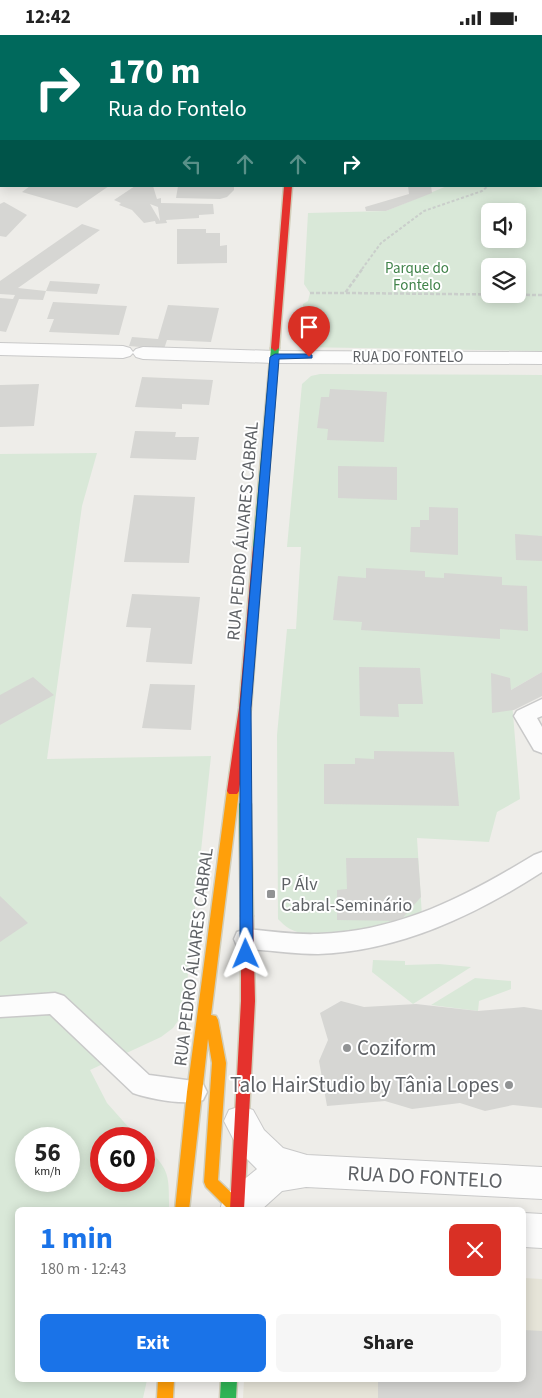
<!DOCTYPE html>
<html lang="en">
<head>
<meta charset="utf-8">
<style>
  :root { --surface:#fff; --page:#f6f6f6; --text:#222; --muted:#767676; --accent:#1a73e8 }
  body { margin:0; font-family:"Source Sans 3",sans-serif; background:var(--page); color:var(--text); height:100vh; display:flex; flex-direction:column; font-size:19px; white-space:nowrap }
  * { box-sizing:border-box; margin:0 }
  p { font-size:16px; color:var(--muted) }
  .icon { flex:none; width:28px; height:28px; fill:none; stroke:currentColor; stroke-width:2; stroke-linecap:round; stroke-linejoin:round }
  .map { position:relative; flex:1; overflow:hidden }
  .drawer { position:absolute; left:15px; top:1172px; width:511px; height:175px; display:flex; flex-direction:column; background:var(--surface); border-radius:8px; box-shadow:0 2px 12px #0003 }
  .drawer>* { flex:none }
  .top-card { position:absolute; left:0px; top:0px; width:542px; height:152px; box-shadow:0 2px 12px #0003; background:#00695c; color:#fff; overflow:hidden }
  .controls { position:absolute; left:481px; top:168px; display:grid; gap:10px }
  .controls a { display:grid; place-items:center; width:45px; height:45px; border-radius:8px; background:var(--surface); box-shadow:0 2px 12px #0003; font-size:25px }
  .speed { position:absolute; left:15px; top:1092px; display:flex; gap:10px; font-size:25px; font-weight:700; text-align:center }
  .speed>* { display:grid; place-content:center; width:65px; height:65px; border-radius:50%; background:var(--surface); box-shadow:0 2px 12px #0003; line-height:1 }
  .speed small { font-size:12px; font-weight:400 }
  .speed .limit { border:8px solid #d22; background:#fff; color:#111 }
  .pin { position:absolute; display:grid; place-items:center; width:42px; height:42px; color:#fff; margin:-51px -21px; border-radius:50% 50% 50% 0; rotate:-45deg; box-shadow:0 0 5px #0007 }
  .pin .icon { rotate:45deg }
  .me { position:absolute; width:55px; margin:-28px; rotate:359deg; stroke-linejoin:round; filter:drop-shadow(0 0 4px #0008) }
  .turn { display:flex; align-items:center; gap:18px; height:105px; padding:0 25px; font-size:22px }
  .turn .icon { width:65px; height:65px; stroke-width:2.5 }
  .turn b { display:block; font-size:35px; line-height:42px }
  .lanes { display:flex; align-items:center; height:48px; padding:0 25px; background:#0003; justify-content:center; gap:25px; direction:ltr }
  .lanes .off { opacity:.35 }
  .round { display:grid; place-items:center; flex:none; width:52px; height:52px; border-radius:8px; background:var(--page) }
  .head { display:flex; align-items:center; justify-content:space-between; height:85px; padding:0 25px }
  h1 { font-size:30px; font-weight:700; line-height:38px; color:var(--accent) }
  .cta { display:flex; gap:10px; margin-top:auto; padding:10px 25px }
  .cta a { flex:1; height:58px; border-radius:8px; background:var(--accent); color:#fff; font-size:20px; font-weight:700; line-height:58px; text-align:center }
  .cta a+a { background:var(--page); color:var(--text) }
  .status { display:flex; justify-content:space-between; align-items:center; height:35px; padding:0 25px; background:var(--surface); direction:ltr }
  .status svg { height:14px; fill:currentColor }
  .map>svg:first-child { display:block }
  .commercial { fill:#e6e4d8 }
  .green { fill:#d9e8d8; fill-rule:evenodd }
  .building { fill:#d6d6d3; fill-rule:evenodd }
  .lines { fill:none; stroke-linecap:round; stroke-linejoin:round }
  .lane-casing { stroke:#c9c9c9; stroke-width:3 }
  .street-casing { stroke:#c9c9c9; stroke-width:2 }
  .fast-casing { stroke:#d2ceba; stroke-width:3 }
  .slow-casing { stroke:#d2ceba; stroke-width:3 }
  .jam-casing { stroke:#d2ceba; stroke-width:3 }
  .path-far1 { stroke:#cacecb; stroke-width:2; stroke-dasharray:3 2; stroke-linecap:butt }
  .path { stroke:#cacecb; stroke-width:2.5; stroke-dasharray:4 2; stroke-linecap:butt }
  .lane { fill:#fcfcfc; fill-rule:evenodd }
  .street { fill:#fcfcfc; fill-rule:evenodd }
  .fast { fill:#30b455; fill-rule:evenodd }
  .slow { fill:#ff9f0a; fill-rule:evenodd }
  .jam { fill:#e5322d; fill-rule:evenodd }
  .route { fill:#1a73e8; stroke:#114b97 }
  .poi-dot { fill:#919394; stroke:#fff; stroke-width:2 }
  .labels { text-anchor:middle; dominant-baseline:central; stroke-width:4; stroke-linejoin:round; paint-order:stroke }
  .far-park-label { font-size:15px; fill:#41834a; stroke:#fff }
  .far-street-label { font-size:15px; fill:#5f6266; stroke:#fff }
  .street-label { font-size:18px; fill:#5f6266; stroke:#fff }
  .poi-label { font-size:18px; fill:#5f6266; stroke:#fff; text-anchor:start }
  .near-poi-label { font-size:21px; fill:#5f6266; stroke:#fff; text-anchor:start }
  .near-street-label { font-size:21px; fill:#5f6266; stroke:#fff }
</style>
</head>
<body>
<div class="status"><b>12:42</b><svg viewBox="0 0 49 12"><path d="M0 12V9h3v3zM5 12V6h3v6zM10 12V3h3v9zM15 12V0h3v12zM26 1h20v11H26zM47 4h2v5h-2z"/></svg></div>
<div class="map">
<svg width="542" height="1363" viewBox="0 0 542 1363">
  <rect width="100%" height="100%" fill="#eeede9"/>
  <path class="commercial" d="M524 1243 542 1244V1363H243L244 1345H524Z"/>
  <path class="green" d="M305 0H542V316L300 312 303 269 308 266 310 258 304 249 308 178 386 176 447 151H541V1ZM490 176H518V204H490ZM490 231H518V259H490Z
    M320 339 542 340V637L511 655 520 764 497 777 489 807 417 803 422 881C384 890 328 912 290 894 286 892 281 887 278 884L277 700 287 594H296L301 512H287L302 349 311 341Z
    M97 418 82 471 47 724 211 721 184 977 173 993 161 1002 90 1035 107 1068 139 1104H101V1146H144V1109C170 1136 169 1138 169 1175H18V1345H147L143 1363H0V419ZM26 1104H69V1146H26Z
    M373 925 405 926V930L439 929 471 932 413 969 372 937Z
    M475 943 511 946V954L479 966 478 976 431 970Z"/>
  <path class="building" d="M30 151H109L77 173 22 157Z
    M135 151H153L157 164 161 163V168L213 169 214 179 199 180V183L166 185 167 188 156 189 155 186 144 188 132 175 119 170 121 168 114 165ZM150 169 158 172 160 186Z
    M178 151H234V155L227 162 220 164 176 163Z
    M408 151H431L432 158 386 176H366L365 172 409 159Z
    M4 167 27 180 6 202 0 201V169Z
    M82 189 100 195 18 253 46 256 50 246 100 249 97 259 46 256 43 265 19 264 6 297 0 296V263L13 264 15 260 0 259V246Z
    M177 194H206V198H220V211L227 210V228L177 229Z
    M53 267 127 271 119 300 49 297 54 284H47Z
    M168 270 219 273 211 307 167 305 164 314 129 311 132 302 158 304Z
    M142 342 213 345 209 370 182 369V374L135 372Z
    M39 349 34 391 0 392V350Z
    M330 354 387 357 384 407 327 405 328 394 317 393 321 362H329Z
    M135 396 176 397 175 402H199L196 425 130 423Z
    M338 431 397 432V465L338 463Z
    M134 460 195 462 189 528 124 527Z
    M429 472 458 473V520L410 517 411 492H420V485H429Z
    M515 499 542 501V526L516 525Z
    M366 533 425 536V542L444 543V538L502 542V550L527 551 528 596 500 594V604L361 595 362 587 333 585 338 541 366 543Z
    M132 559 200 562 192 629 146 627 151 593 126 592Z
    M359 632 420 633 423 669H398L399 682 360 681Z
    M542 637V661L514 675 492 678 491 638 510 643 511 655Z
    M33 642 54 660 0 690V660Z
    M150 649 195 650 191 695 142 693Z
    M374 716 454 717 459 771 324 769V729H355V723L374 724Z
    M346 823H418L421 862 400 886 337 885V855L347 854Z
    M0 861 28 888 0 907Z
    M341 966 364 972 416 969 478 976 524 972 542 975V1073L513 1070 485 1076 460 1068 412 1074 385 1066 327 1071 319 1026 328 1005 320 978Z
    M524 1295 542 1296V1363H378V1345H524Z"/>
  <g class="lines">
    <g class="lane-casing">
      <path id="lane" d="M328 0H340V1H328Z
        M541 64H542V72H541Z
        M542 664V681L537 683 542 692V718L534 715 514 681 517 676Z
        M542 817V837C475 880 400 916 318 919 294 919 270 915 246 914L237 911 234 904 237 897 246 894C270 896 294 900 318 899 398 897 467 861 534 820Z
        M55 958 64 961 149 1040 194 1046 203 1049 207 1057 203 1065C186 1071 150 1064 133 1058L50 979 0 982V962Z"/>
    </g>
    <g class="street-casing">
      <path id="street" d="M18 0H34V1H18Z
        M0 128H1V138H0Z
        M0 308 123 311 130 313 133 317 136 314 143 312 275 316 542 317V329L275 328 143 324 136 322 133 318 130 321 123 323 0 320Z
        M241 1071 253 1075 264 1095 283 1113 307 1120 542 1132V1164L306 1152 282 1156 261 1175H220L224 1161 257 1134 240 1117 224 1086 229 1075Z
        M524 1178 542 1179V1213L524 1212Z"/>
    </g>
    <g class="fast-casing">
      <path id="fast" d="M283 0H289V1H283Z
        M275 310 279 313 263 512 258 515 253 512 271 313Z
        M245 765 249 766 251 769 253 881 251 885 247 886 243 885 241 881 239 769 241 766Z
        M221 1345H237L236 1363H220Z"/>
    </g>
    <g class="slow-casing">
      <path id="slow" d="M233 752 237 753 239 756 211 980 216 981 218 985 226 1028 218 1145 242 1168 244 1173 243 1175H227V1173L206 1152 204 1147 212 1028 208 1004 189 1175H175L187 1057 227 756 229 753Z
        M158 1345H174L173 1363H157Z"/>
    </g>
    <g class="jam-casing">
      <path id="jam" d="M284 151H292L279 313 275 316 271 313Z
        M258 509 263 512 251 673 239 756 237 759H229L227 756 239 673 253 512Z
        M247 876 251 877 253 881 255 966 244 1175H230L241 966V881L243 877Z"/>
    </g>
    <path class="path-far1" d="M362 234 381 208 424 176 482 156 488 151"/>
    <path class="path" d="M310 258H345L363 233
      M346 258 542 260"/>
    <use href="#lane" class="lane"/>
    <use href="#street" class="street"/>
    <use href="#fast" class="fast"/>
    <use href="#slow" class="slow"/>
    <use href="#jam" class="jam"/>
  </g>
  <path class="route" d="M309 319 312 320V323L279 324 251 673 253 919 251 923 246 924 242 923 240 919V673L270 322 275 319Z"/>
  <g class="poi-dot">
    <rect x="266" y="854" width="10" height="10" rx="2.5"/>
    <circle cx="347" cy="1013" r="5"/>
    <circle cx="509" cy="1050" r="5"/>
  </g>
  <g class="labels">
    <g class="far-park-label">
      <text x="417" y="233">Parque do<tspan x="417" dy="17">Fontelo</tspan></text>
    </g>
    <g class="far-street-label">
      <text x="408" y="322">RUA DO FONTELO</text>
    </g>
    <g class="street-label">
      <text transform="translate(243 496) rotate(-85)">RUA PEDRO ÁLVARES CABRAL</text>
      <text transform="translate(194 922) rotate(-83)">RUA PEDRO ÁLVARES CABRAL</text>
    </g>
    <g class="poi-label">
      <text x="281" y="849">P Álv<tspan x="281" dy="21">Cabral-Seminário</tspan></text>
    </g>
    <g class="near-poi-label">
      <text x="357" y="1013">Coziform</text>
      <text x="499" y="1050" text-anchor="end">Talo HairStudio by Tânia Lopes</text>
    </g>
    <g class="near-street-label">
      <text transform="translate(425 1142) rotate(3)">RUA DO FONTELO</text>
    </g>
  </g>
</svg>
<div class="controls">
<a><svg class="icon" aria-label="sound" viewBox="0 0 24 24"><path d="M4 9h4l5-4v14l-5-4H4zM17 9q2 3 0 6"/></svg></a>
<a><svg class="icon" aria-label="layers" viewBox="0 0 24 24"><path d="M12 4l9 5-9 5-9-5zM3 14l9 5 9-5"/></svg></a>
</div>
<div class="speed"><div>56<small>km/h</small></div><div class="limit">60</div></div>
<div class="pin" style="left:309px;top:322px;background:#d93025"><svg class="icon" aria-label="arrive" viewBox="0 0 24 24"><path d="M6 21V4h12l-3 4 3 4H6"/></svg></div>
<svg class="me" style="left:246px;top:919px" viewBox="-20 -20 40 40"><path d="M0-17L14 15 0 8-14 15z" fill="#1a73e8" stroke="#fff" stroke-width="4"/></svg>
<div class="top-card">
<div class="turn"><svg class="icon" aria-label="right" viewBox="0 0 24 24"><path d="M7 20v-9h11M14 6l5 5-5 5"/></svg><div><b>170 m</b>Rua do Fontelo</div></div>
<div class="lanes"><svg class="icon off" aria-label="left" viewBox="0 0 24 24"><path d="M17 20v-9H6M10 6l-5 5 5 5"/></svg><svg class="icon off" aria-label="ahead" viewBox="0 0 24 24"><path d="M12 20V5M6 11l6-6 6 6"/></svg><svg class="icon off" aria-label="ahead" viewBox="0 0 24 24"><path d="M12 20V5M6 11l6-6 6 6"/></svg><svg class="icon" aria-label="right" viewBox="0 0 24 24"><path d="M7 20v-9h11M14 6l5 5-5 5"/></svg></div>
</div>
<section class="drawer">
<div class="head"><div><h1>1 min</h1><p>180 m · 12:43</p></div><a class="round" style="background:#d93025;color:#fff"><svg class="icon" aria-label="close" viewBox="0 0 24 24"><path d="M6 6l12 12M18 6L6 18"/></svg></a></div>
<div class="cta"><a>Exit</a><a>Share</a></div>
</section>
</div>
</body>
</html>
